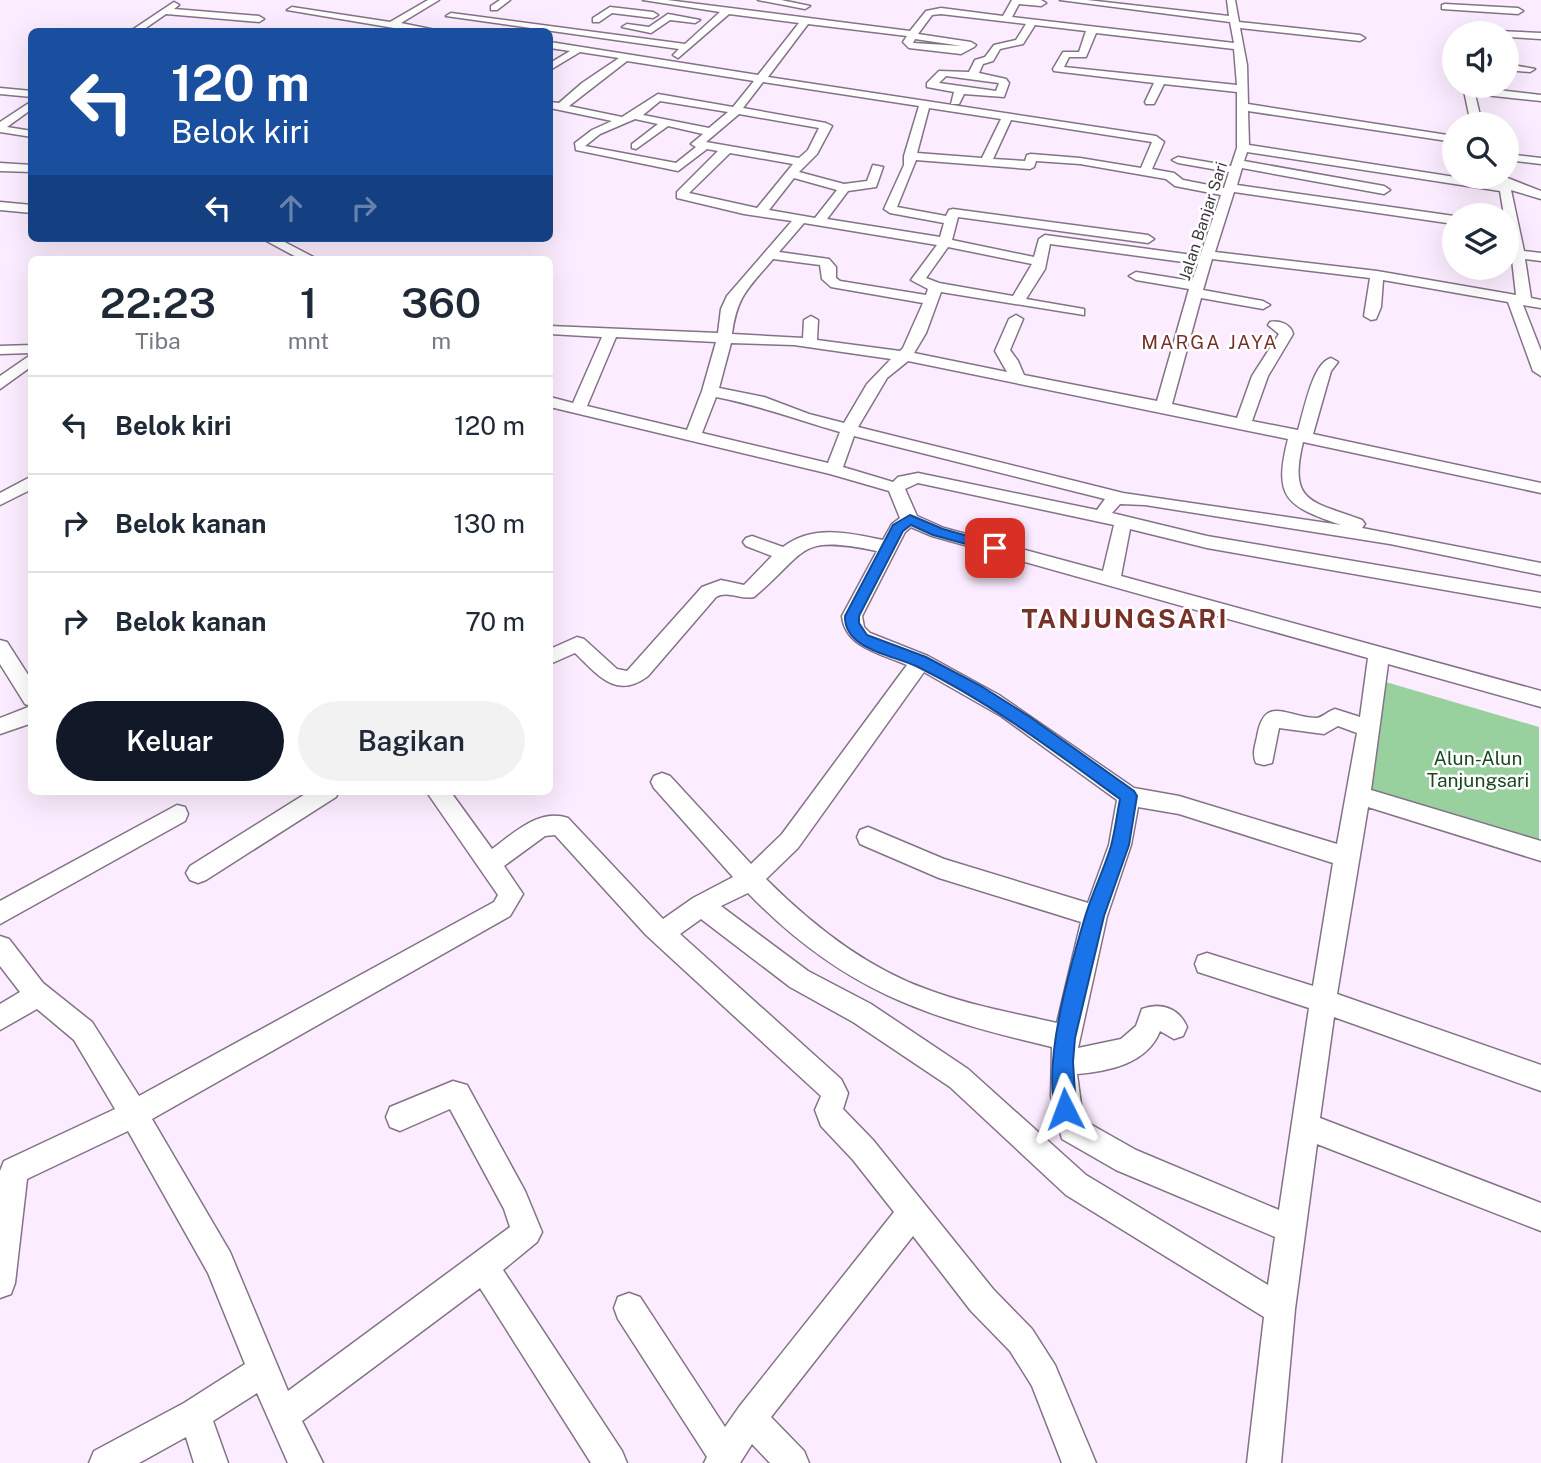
<!DOCTYPE html>
<html lang="id">
<head>
<meta charset="utf-8">
<style>
  :root { --surface:#fff; --page:#f2f2f3; --text:#1f2937; --muted:#747a83; --line:#e0e1e3; --accent:#111827 }
  body { margin:0; font-family:"Public Sans",sans-serif; background:var(--page); color:var(--text); height:100vh; display:flex; flex-direction:column; font-size:26px; white-space:nowrap }
  * { box-sizing:border-box; margin:0 }
  p { font-size:23px; color:var(--muted) }
  .icon { flex:none; width:38px; height:38px; fill:none; stroke:currentColor; stroke-width:2; stroke-linecap:round; stroke-linejoin:round }
  .map { position:relative; flex:1; overflow:hidden }
  .drawer { position:absolute; left:28px; top:256px; width:525px; height:539px; display:flex; flex-direction:column; background:var(--surface); border-radius:10px; box-shadow:0 7px 28px #0002 }
  .drawer>* { flex:none }
  .guide { position:absolute; left:28px; top:28px; width:525px; height:214px; border-radius:10px; box-shadow:0 7px 28px #0002; background:#1a4fa0; color:#fff; overflow:hidden }
  .fabs { position:absolute; left:1442px; top:21px; display:grid; gap:14px }
  .fabs a { display:grid; place-items:center; width:77px; height:77px; border-radius:50%; background:var(--surface); box-shadow:0 7px 28px #0002; font-size:35px }
  .pin { position:absolute; display:grid; place-items:center; width:60px; height:60px; color:#fff; margin:-30px; border-radius:14px; box-shadow:0 4px 10px #0006 }
  .me { position:absolute; width:77px; margin:-38px; rotate:357deg; stroke-linejoin:round; filter:drop-shadow(0 0 5px #0008) }
  .turn { display:flex; align-items:center; gap:24px; height:147px; padding:0 28px; font-size:32px }
  .turn .icon { width:91px; height:91px; stroke-width:2.5 }
  .turn b { display:block; font-size:49px; line-height:60px }
  .lanes { display:flex; align-items:center; height:66px; padding:0 28px; background:#0003; justify-content:center; gap:35px; direction:ltr }
  .lanes .off { opacity:.35 }
  .eta { display:flex; justify-content:space-evenly; align-items:center; height:119px; text-align:center }
  .eta b { font-size:42px; font-weight:600; line-height:49px }
  .button { display:flex; gap:14px; margin-top:auto; padding:14px 28px }
  .button a { flex:1; height:80px; border-radius:42px; background:var(--accent); color:#fff; font-size:28px; font-weight:600; line-height:80px; text-align:center }
  .button a+a { background:var(--page); color:var(--text) }
  ul { padding:0; list-style:none }
  li { display:flex; align-items:center; gap:21px; height:98px; padding:0 28px; border-top:2px solid var(--line) }
  li div { flex:1 }
  li b { display:block; font-size:26px }
  li em { font-style:normal }
  .map>svg:first-child { display:block }
  .green { fill:#99d19e }
  .lines { fill:none; stroke-linecap:round; stroke-linejoin:round }
  .minor-casing { stroke:#847287; stroke-width:3 }
  .minor { fill:#fff; fill-rule:evenodd }
  .route { fill:#1a73e8; stroke:#114b97; stroke-width:2 }
  .labels { text-anchor:middle; dominant-baseline:central; stroke-width:5; stroke-linejoin:round; paint-order:stroke }
  .far-street-label { font-size:16px; fill:#3e363f; stroke:#fff }
  .far-quarter-label { font-size:19px; letter-spacing:2px; fill:#773128; stroke:#fff }
  .park-label { font-size:19px; fill:#194820; stroke:#fff }
  .district-label { font-size:26px; font-weight:bold; letter-spacing:2px; fill:#773128; stroke:#fff }
</style>
</head>
<body>
<div class="map">
<svg width="1541" height="1463" viewBox="0 0 1541 1463">
  <rect width="100%" height="100%" fill="#fcecff"/>
  <path class="green" d="M1379 680 1539 727V849L1364 792Z"/>
  <g class="lines">
    <g class="minor-casing">
      <path id="minor" d="M428 0H439L401 23 445 32H418L287 10 292 7 390 22Z
        M500 0H510L497 10H491V6Z
        M643 0H667L910 31 926 11 941 8 1003 16 1012 0H1041L1046 3 1041 6 1019 4 1012 17 1234 43 1230 22 1060 0H1087L1229 16 1227 0H1235L1239 22 1360 35 1365 38 1360 41 1240 28 1247 65 1248 104 1454 136V142L1248 111 1249 145 1500 184 1494 177H1505L1541 191V199L1511 190 1524 251 1541 253V261L1525 259 1531 298 1541 300V308L1523 305 1541 351V376L1533 371 1508 302 1383 280 1381 307 1376 319 1371 320 1364 316 1370 278 1212 259 1203 290 1263 301 1270 305 1263 309 1201 298 1172 404 1237 418 1252 376 1279 334 1268 325 1270 322C1279 320 1291 324 1293 334L1268 376 1252 421 1298 430C1304 412 1312 363 1331 358L1338 362 1331 371 1313 434 1541 483V493L1303 442C1288 504 1312 501 1362 520L1365 524 1362 528 1541 563V575L1390 544 1145 505 1120 504 1112 513 1207 536 1541 593V607L1207 548 1130 529 1121 576 1541 691V707L1388 664 1371 790 1541 841V861L1368 807 1337 994 1541 1065V1091L1334 1017 1320 1118 1541 1203V1231L1317 1144 1295 1309 1281 1463H1247L1264 1317 1066 1195 950 1087 853 1022 790 987 701 919 680 934 841 1079 848 1093 843 1109 873 1140 993 1289 1032 1329 1055 1365 1096 1463H1062L1032 1386 1010 1351 971 1311 913 1236 771 1417 804 1451 809 1463H770L752 1444 740 1463H704L707 1457 618 1319 614 1308 618 1297 629 1293 640 1297 725 1427 739 1407 894 1212 853 1160 821 1126 815 1110 821 1096 646 935 555 835 545 836 504 866 523 894 510 916 152 1119 230 1252 288 1391 510 1227 504 1209 450 1109 400 1131 390 1127 386 1117 390 1107 453 1081 467 1085 525 1191 542 1232 537 1242 503 1270 622 1451 627 1463H591L480 1288 302 1421 323 1463H288L257 1393 213 1421 228 1463H194L186 1437 139 1463H89L94 1451 184 1403 245 1364 208 1273 128 1131 27 1179 15 1283 11 1294 0 1298V1171L4 1161 115 1109 74 1040 37 1009 0 1030V1004L20 992 0 966V936L9 939 43 983 92 1022 139 1096 494 902 498 895 426 791H450L492 849C514 833 539 808 568 818L663 919 693 898 733 877 654 788 651 782 654 776 662 773 670 776 751 864 782 834 907 665C883 654 845 648 842 616L877 551C796 534 809 551 754 597 740 600 728 590 716 597L648 676C616 700 598 675 575 653L550 664V649L577 637 584 639 617 669 627 671 702 587 721 580 744 585 772 556 746 546 743 542 746 538 752 536 783 547C813 524 849 533 883 540L892 524 900 518 889 491 830 474 550 407V397L573 403 602 337 550 334V326L718 333 721 309 727 296 792 221 744 214 677 198V192L718 151 707 149 678 171 576 150 575 143 592 130 612 121 550 108V102L559 103 582 83 619 58 580 52 550 70V63L570 51 550 48V42L758 75 799 23 729 14 678 58 673 55 679 49 446 16 451 13 685 44 720 12ZM941 14 1026 24 1016 40 994 45 985 57 975 60 969 72 939 71 927 83V87L954 92 951 104H959L964 94 1004 97 1009 83 1006 79 979 73 983 64 993 61 1000 49 1023 44 1035 25 1086 31 1079 52H1063L1053 69 1054 71 1154 83 1145 102 1146 104H1154L1164 84 1237 92V148L1231 166 1178 157 1172 160 1178 163 1229 172 1224 188 1183 180 1174 173 1152 169 1164 142 1156 136 768 77 808 24 907 36 903 42 909 48 961 54 974 47 976 45 971 42 918 34 932 15ZM1096 33 1234 49 1237 85 1064 67 1069 57H1086ZM915 39 962 46 913 43ZM627 61 754 81 733 107 658 94 622 117 569 106ZM946 76 999 83 996 91 939 83ZM763 82 919 106 904 156V165L884 209 890 213 944 223 940 237 827 219 848 191 876 187 883 167 873 165 867 181 844 184 799 172 817 154 832 126 826 123 743 108ZM660 101 728 112 709 128 643 115ZM929 108 1001 119 982 158 917 153ZM739 114 819 128 808 150 799 158 706 142ZM635 119 658 124 632 144V148L636 149 668 126 703 134 691 144 696 147 676 163 585 146 600 134ZM1011 120 1152 142 1141 168 1080 158 1031 154 1027 155 1025 161 993 159ZM1247 152 1500 191 1504 215H1507L1516 295 1377 271 1215 252 1234 192 1454 224V216L1237 185 1242 168 1384 194 1390 190 1384 186 1244 161ZM730 153 793 164 757 208 689 193ZM916 160 1030 169 1034 167 1036 161 1080 164 1166 179 1175 186 1221 195 1200 256 1045 235 1039 239 1034 257 952 240 958 217 1148 243 1154 239 1148 235 953 209 949 210 946 216 897 207ZM794 178 837 190 815 218 769 210ZM804 223 937 245 911 280 928 289 926 295 840 281 836 278V267L829 259 779 252ZM1050 244 1198 264 1192 281 1136 272 1129 276 1136 280 1189 289 1157 401 1024 375 1018 361 1010 350 1023 319 1016 315 1009 319 995 351 1007 372 914 353 926 333 941 292 1084 315V309L1026 299 1045 269ZM948 247 1032 264 1013 296 939 283 926 278ZM773 259 820 265 822 279 831 287 923 303 903 348 900 351 817 340 818 320 811 316 804 320 803 338 732 334C737 295 749 288 773 259ZM616 337 716 342 702 391 687 430 587 406ZM731 343 794 345 891 359 867 384 844 423 809 414 764 397 719 388ZM908 361 1288 439C1273 498 1286 506 1341 525L1123 493 858 427 887 378ZM716 397C758 405 798 420 840 432L828 463 702 433ZM854 436 1105 499 1097 510 918 473 898 477 893 482 843 467ZM918 483 1114 525 1103 571 944 528 917 516 905 489ZM911 527 932 536 1368 658 1360 717 1335 709C1328 711 1322 718 1316 718 1286 717 1264 694 1257 737 1255 746 1252 754 1256 763L1264 765 1272 763 1279 728 1324 734 1338 726 1357 733 1337 844 1179 796 1134 788 999 695 928 656 870 633 864 627 862 616 905 532ZM924 672 1001 716 1117 800 1109 845 1088 903 944 859 868 827 860 830 857 837 860 844 939 878 1081 922 1057 1023C1013 1013 968 1005 926 989 865 967 811 924 766 879L798 848ZM1138 807 1179 814 1333 863 1313 986 1207 953 1198 956 1195 964 1198 972 1309 1008 1279 1210 1136 1150 1083 1120 1077 1074C1109 1071 1147 1064 1160 1031L1174 1039 1183 1036 1187 1027C1179 1008 1161 1002 1142 1009L1136 1026 1121 1039 1078 1048 1107 916 1131 845ZM748 893C842 990 924 1017 1052 1047L1051 1096 1062 1139 1116 1170 1275 1237 1268 1285 1086 1175 968 1069 871 1004 808 971 721 906Z
        M758 0H781L810 6 805 9Z
        M174 2 179 5 174 9 259 16 264 19 259 22 166 14 140 32H129Z
        M1445 4 1518 8 1523 11 1518 14 1442 9V5Z
        M610 7 653 12 658 15 653 18 612 13 599 22H593V18Z
        M668 14 700 20 695 23 670 20 651 33 622 27 627 24 649 27Z
        M1476 30 1541 33V39L1507 37V33H1471Z
        M1507 64 1535 69 1530 72 1507 70Z
        M1463 86 1541 95V101L1475 94 1482 124H1471Z
        M0 88 32 91V97L0 94Z
        M32 101V109L7 127 32 131V137L0 132V122Z
        M1507 154 1541 158V164L1507 160Z
        M0 163 32 165V172L0 171Z
        M0 202 32 205V213L0 210Z
        M261 238H277L317 259H300Z
        M32 345V353L0 354V346Z
        M32 354V366L0 389V376Z
        M32 476V489L0 505V493Z
        M0 640 7 642 32 681V723L0 734V718L31 706 25 704 0 664Z
        M310 791H339L336 797 206 880 198 883 190 880 186 873 190 866Z
        M177 805 185 807 188 814 185 821 0 924V901Z"/>
    </g>
    <use href="#minor" class="minor"/>
  </g>
  <path class="route" d="M910 515 943 529 1000 545 1002 548 995 552 933 535 911 525 903 531 859 616V623L867 635 926 657 981 686 1030 717 1134 791 1137 796 1129 845 1104 916 1075 1038 1073 1062 1076 1109 1073 1117 1065 1120 1058 1117C1039 1071 1071 964 1085 917 1092 893 1104 870 1111 846 1115 831 1117 814 1120 799 1054 751 991 703 918 667 894 655 844 650 845 616L893 525Z"/>
  <g class="labels">
    <g class="far-street-label">
      <text transform="translate(1203 221) rotate(-72)">Jalan Banjar Sari</text>
    </g>
    <g class="far-quarter-label">
      <text x="1210" y="342">MARGA JAYA</text>
    </g>
    <g class="park-label">
      <text x="1478" y="758">Alun-Alun<tspan x="1478" dy="22">Tanjungsari</tspan></text>
    </g>
    <g class="district-label">
      <text x="1125" y="618">TANJUNGSARI</text>
    </g>
  </g>
</svg>
<div class="fabs">
<a><svg class="icon" aria-label="sound" viewBox="0 0 24 24"><path d="M4 9h4l5-4v14l-5-4H4zM17 9q2 3 0 6"/></svg></a>
<a><svg class="icon" aria-label="search" viewBox="0 0 24 24"><circle cx="10" cy="10" r="6"/><path d="M15 15l6 6"/></svg></a>
<a><svg class="icon" aria-label="layers" viewBox="0 0 24 24"><path d="M12 4l9 5-9 5-9-5zM3 14l9 5 9-5"/></svg></a>
</div>
<div class="pin" style="left:995px;top:548px;background:#d93025"><svg class="icon" aria-label="arrive" viewBox="0 0 24 24"><path d="M6 21V4h12l-3 4 3 4H6"/></svg></div>
<svg class="me" style="left:1065px;top:1109px" viewBox="-20 -20 40 40"><path d="M0-17L14 15 0 8-14 15z" fill="#1a73e8" stroke="#fff" stroke-width="4"/></svg>
<div class="guide">
<div class="turn"><svg class="icon" aria-label="left" viewBox="0 0 24 24"><path d="M17 20v-9H6M10 6l-5 5 5 5"/></svg><div><b>120 m</b>Belok kiri</div></div>
<div class="lanes"><svg class="icon" aria-label="left" viewBox="0 0 24 24"><path d="M17 20v-9H6M10 6l-5 5 5 5"/></svg><svg class="icon off" aria-label="ahead" viewBox="0 0 24 24"><path d="M12 20V5M6 11l6-6 6 6"/></svg><svg class="icon off" aria-label="right" viewBox="0 0 24 24"><path d="M7 20v-9h11M14 6l5 5-5 5"/></svg></div>
</div>
<section class="drawer">
<div class="eta">
<div><b>22:23</b><p>Tiba</p></div>
<div><b>1</b><p>mnt</p></div>
<div><b>360</b><p>m</p></div>
</div>
<ul>
<li><svg class="icon" aria-label="left" viewBox="0 0 24 24"><path d="M17 20v-9H6M10 6l-5 5 5 5"/></svg><div><b>Belok kiri</b></div><em>120 m</em></li>
<li><svg class="icon" aria-label="right" viewBox="0 0 24 24"><path d="M7 20v-9h11M14 6l5 5-5 5"/></svg><div><b>Belok kanan</b></div><em>130 m</em></li>
<li><svg class="icon" aria-label="right" viewBox="0 0 24 24"><path d="M7 20v-9h11M14 6l5 5-5 5"/></svg><div><b>Belok kanan</b></div><em>70 m</em></li>
</ul>
<div class="button"><a>Keluar</a><a>Bagikan</a></div>
</section>
</div>
</body>
</html>
